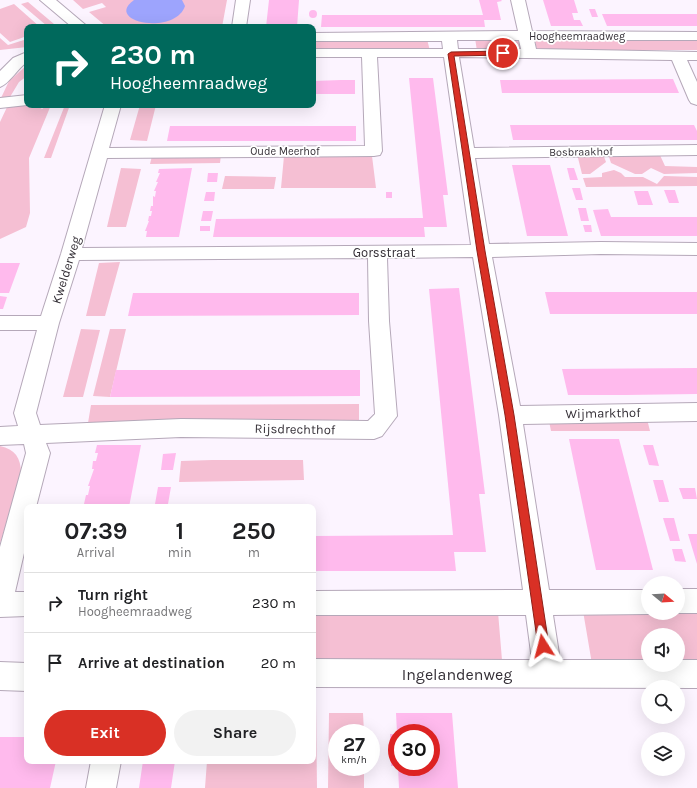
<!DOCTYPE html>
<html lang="en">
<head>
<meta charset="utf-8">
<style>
  :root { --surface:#fff; --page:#f2f2f2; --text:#202124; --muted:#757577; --line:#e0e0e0; --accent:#d93025 }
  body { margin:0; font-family:Karla,sans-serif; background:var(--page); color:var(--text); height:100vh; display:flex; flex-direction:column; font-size:15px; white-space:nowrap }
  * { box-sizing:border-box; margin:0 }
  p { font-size:13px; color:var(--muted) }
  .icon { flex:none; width:22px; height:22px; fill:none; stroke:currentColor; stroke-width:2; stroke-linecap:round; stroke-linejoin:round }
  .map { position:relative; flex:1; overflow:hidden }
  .sheet { position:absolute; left:24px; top:504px; width:292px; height:260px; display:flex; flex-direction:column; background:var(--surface); border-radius:8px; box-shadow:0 4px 16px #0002 }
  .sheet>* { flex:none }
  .top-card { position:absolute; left:24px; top:24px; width:292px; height:84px; border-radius:8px; box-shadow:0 4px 16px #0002; background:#00695c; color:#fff; overflow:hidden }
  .needle { width:26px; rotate:108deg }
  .controls { position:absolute; left:641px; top:576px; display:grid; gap:8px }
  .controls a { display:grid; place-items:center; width:44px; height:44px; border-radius:50%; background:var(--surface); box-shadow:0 4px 16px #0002; font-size:20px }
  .speed { position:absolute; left:328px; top:724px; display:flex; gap:8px; font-size:20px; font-weight:700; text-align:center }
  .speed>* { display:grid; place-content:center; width:52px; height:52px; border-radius:50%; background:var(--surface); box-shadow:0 4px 16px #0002; line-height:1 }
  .speed small { font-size:10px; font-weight:400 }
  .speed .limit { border:6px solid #d22; background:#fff; color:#111 }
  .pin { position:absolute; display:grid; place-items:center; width:34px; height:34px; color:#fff; margin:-17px; border:2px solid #fff; border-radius:50%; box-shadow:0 1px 4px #0007 }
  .me { position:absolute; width:44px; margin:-22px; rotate:351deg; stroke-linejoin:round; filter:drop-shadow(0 0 3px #0008) }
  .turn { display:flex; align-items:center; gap:14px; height:84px; padding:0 20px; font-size:18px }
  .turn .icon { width:52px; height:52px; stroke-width:2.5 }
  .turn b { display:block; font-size:28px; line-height:34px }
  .eta { display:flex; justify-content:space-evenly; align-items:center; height:68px; text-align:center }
  .eta b { font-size:24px; font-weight:700; line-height:28px }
  .primary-button { display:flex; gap:8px; margin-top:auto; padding:8px 20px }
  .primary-button a { flex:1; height:46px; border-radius:24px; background:var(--accent); color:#fff; font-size:16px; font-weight:700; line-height:46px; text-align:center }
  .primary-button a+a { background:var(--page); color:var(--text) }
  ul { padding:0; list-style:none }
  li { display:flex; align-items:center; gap:12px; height:60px; padding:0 20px; border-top:1px solid var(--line) }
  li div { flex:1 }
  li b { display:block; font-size:15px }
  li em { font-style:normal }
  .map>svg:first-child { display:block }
  .green { fill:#f5bfd3 }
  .water { fill:#9da4fd }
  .building { fill:#ffbaed }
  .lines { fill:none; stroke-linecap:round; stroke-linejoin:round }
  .street-casing { stroke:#b5a8b9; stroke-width:2 }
  .street { fill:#fff; fill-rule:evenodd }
  .route { fill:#d93025; stroke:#8d1f18 }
  .labels { text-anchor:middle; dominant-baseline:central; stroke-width:3.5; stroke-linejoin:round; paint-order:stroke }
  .far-street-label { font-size:11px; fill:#353037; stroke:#fff }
  .street-label { font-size:13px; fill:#353037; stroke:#fff }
  .near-street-label { font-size:16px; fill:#353037; stroke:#fff }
</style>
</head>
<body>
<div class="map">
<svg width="697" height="788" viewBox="0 0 697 788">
  <rect width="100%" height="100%" fill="#fcf4ff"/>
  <path class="green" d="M73 0H227L222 27H107L89 12 106 7 102 3 83 9Z
    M28 2 54 24 47 26 21 4Z
    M14 4 40 27H27V36L10 42 0 33V9Z
    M0 38 8 45 27 39V47L0 50Z
    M475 38 518 39 521 50 477 51Z
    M534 38H697V50H537Z
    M313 39H427L430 51H313Z
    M27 65V76L19 82 10 97 1 98 9 81Z
    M8 105H36L42 109 48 105H51L29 158 30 213 26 227 0 239V122Z
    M65 105H70L51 158H44Z
    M140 105H156L147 141 130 140Z
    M659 153 665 166 697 167V173L664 174 651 168 642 174H635L611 163 608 154Z
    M577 154H603L606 162 590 174H582Z
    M221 155 220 163 150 164 152 156Z
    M284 156H372L376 188H281Z
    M121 168 141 169 126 227H107Z
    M614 170 621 173 625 177H643L657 184 664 176 697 177V186L586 187 583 178 602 177V173Z
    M225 176 276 177 274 189H222Z
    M120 262 105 316H86L99 263Z
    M81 329 100 330 83 397H63Z
    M110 329H126L110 397 93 396Z
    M359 404V420L88 423 91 405Z
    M647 419 650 431H551L549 421Z
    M0 446C15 449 21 458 21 473L0 544Z
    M212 460H303L304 480 179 482 181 461Z
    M583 611 678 613 697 611V662L678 663V635H648V663L592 664Z
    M498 612 502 660 313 662V613Z
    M313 703H316L317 788H205L207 761H313Z
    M329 713H363L364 733H337V767H364V788H328Z"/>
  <path class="water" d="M134 0H182L185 6C175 36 103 22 134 0Z"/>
  <path class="building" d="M269 0H299L297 27H266Z
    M479 0H501L502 1 497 2 501 20H484L485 27H321L322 15H483Z
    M543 0H574L578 13H572L574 20H580L583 26H551Z
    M589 9H595L598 17H592Z
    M309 14a4 4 0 1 1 8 0a4 4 0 1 1-8 0Z
    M602 14H697V26H607Z
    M409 78H433L448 195H443L447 227H424L425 237H213L216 219 423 218Z
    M673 79 679 93H502L500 80Z
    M341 80H355V94H313V81Z
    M510 125H694L697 131V140H513Z
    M170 126H356V141H167Z
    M512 165H550L568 236H527Z
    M192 168 179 237H146L147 231H145L149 221H148L149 216H151L152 211H150L151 206H153V196L155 197 156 191H154L158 182H156L160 173H158L159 169Z
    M567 168H574L578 180H570Z
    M208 173H218L217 182H207Z
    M572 188H580L583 200H576Z
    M664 190H675L679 203H669Z
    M634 191H648L653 205H638Z
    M206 192H215L214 201H204Z
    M386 192H392V198H386Z
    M578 208H586L589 221H581Z
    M608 209 611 217H697V236H601L593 210Z
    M203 211H213L211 221H201Z
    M583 225H591L592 232H585Z
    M200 226H210V231H200Z
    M0 263H20L9 293H0Z
    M459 288 485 494H479L486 552H454L456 571H313V536L453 535 429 289Z
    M545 292H697V314H550Z
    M133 293H359V315L128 316Z
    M0 296 7 297 3 309H0Z
    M697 368V394L626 395H568L562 369Z
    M116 370H360V396L110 397Z
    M569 439H619L653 570H596Z
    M97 445H141L129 507H86V504H84L86 495H88L90 486H88L94 469H92L93 461H96L98 453H95Z
    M643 445H653L659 466 649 465Z
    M176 453 173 470H161L163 454Z
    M653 480H663L669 502H659Z
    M158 487H171L168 504H155Z
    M679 488H695L697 499H683Z
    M663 518H674L680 541H670Z
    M688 534H697V564Z
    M672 549H682L686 562 675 561Z
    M396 713H452L458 788H399L398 767H431V733H397Z
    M390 734H397V766H391Z
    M0 737H27V761H56L50 788H0Z
    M143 761H175L171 788H139Z"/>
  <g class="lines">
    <g class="street-casing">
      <path id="street" d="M40 0H56L88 27H72Z
        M236 0H250L246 27H232Z
        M511 0H525L532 31 697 32V40H534L536 49 697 52V60H687L697 82V105L691 103 689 100 672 60 459 57 474 148 697 145V155L475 158 489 244 601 242 697 243V255L601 254 492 257 520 406 697 403V421L523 424 549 590H648V613H651L648 614 553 615 560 660H648V665H678V660H697V688L313 687V659L532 660 526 615H313V591L523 590 499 415 473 257 387 258 389 321 397 416 382 436 374 439 181 437 46 443 50 453 36 507H27V540L15 592H27V616L0 617V547L26 453 24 444 0 445V427L18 426 14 413 37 330H0V316H41L61 254 105 105H121L109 148 365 146 362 57H313V49H443L442 41H313V33L518 31ZM457 40H519L521 49H458ZM377 57H444L471 245 82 248 107 158 374 156 380 155 382 151ZM368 258 369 321 375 414 368 421 181 419 40 425 36 413 59 323 79 260Z
        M27 52V62C18 68 9 84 0 87V71L13 58Z
        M27 95V105L0 108V98Z
        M678 589H697V613H677Z
        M0 662 27 663V691L0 690Z
        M91 761H121L116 788H86Z"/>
    </g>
    <use href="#street" class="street"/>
  </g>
  <path class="route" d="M503 51 505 52V55L454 56 485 251 514 415 549 646 547 649 543 651 539 649 538 646 505 415 477 251 448 54 451 52Z"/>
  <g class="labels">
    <g class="far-street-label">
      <text x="577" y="36">Hoogheemraadweg</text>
      <text x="285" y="151">Oude Meerhof</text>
      <text transform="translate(581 152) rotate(-1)">Bosbraakhof</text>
    </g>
    <g class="street-label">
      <text x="384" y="252">Gorsstraat</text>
      <text transform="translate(66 270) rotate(-73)">Kwelderweg</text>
      <text transform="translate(603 413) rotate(-1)">Wijmarkthof</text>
      <text transform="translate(295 429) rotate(1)">Rijsdrechthof</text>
    </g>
    <g class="near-street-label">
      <text x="457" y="674">Ingelandenweg</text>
    </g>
  </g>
</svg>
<div class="controls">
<a><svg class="needle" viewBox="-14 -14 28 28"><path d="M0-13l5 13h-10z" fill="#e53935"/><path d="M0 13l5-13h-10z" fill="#757577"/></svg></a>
<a><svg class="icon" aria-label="sound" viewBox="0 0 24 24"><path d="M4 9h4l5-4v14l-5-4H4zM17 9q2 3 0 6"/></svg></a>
<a><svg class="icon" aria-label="search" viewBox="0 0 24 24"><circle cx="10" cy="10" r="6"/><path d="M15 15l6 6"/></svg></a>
<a><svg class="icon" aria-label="layers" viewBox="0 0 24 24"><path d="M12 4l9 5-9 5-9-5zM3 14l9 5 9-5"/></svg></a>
</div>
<div class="speed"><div>27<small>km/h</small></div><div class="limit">30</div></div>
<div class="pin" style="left:503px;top:53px;background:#d93025"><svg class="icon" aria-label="arrive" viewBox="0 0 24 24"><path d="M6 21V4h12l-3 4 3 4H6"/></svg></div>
<svg class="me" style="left:543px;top:646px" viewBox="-20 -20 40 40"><path d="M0-17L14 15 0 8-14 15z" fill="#d93025" stroke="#fff" stroke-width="4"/></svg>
<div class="top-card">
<div class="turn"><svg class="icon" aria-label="right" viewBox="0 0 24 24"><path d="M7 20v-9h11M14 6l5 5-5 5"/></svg><div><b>230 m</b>Hoogheemraadweg</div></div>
</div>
<section class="sheet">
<div class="eta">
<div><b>07:39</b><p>Arrival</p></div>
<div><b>1</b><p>min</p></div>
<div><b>250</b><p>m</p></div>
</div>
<ul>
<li><svg class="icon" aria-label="right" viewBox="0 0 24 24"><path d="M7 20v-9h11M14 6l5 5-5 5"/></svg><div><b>Turn right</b><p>Hoogheemraadweg</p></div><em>230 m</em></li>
<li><svg class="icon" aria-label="arrive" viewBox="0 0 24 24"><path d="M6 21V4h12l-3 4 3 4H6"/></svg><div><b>Arrive at destination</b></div><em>20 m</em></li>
</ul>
<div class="primary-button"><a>Exit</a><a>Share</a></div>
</section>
</div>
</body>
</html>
